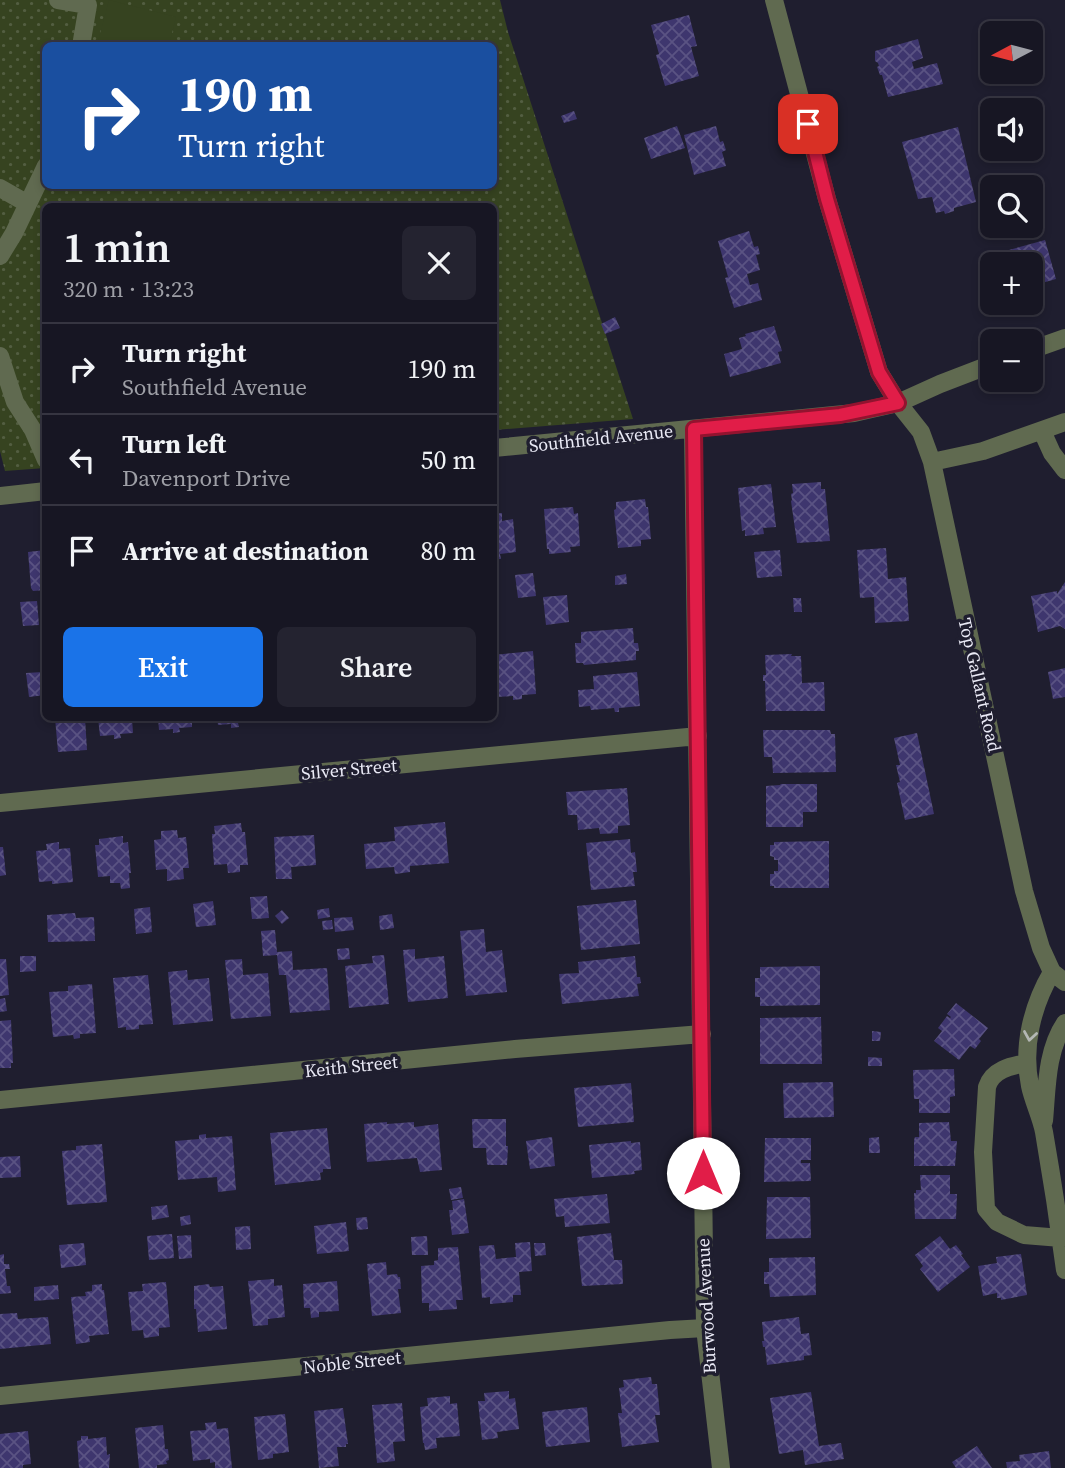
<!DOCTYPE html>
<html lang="en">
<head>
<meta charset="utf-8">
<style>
  :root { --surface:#171623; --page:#242330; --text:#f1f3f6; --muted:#9e9fa6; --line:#363541; --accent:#1a73e8 }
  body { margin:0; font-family:"Source Serif 4",serif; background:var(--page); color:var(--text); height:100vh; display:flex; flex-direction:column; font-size:26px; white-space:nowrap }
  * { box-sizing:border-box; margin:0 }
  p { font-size:23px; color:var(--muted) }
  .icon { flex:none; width:38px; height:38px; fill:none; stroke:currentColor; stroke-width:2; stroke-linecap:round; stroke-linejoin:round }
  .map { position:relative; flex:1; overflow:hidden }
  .sheet { position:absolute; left:42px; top:203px; width:455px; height:518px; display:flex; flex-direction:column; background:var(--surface); border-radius:10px; box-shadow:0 4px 10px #0003,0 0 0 2px var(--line) }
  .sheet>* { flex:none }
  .guide { position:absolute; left:42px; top:42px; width:455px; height:147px; border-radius:10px; box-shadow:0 4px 10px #0003,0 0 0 2px var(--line); background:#1a4fa0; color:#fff; overflow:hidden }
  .needle { width:46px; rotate:263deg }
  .tools { position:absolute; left:980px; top:21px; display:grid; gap:14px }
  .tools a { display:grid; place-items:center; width:63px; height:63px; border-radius:10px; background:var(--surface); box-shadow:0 4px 10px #0003,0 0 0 2px var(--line); font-size:35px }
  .pin { position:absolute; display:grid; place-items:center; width:60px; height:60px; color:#fff; margin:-30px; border-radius:14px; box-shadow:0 4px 10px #0006 }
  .me { position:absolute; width:77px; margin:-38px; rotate:0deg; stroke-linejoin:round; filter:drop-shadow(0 0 5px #0008) }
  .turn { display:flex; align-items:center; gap:24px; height:147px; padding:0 21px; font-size:32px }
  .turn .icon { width:91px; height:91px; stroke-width:2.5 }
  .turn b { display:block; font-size:49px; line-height:60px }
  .round { display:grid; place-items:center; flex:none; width:74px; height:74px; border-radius:10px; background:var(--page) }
  .overview { display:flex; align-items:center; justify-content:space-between; height:119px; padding:0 21px }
  h1 { font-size:42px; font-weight:600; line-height:52px }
  .cta { display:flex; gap:14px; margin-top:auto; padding:14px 21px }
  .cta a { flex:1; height:80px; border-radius:10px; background:var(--accent); color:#fff; font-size:28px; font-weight:600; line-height:80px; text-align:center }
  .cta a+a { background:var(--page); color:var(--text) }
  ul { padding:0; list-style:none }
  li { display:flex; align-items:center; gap:21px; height:91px; padding:0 21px; border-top:2px solid var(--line) }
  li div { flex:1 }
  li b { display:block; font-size:26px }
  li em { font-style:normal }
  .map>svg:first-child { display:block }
  .grass { fill:url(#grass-dots); fill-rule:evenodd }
  .garden { fill:#364320 }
  .building { fill:url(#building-cross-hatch) }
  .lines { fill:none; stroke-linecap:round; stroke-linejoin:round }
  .minor { stroke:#606a50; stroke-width:18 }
  .oneway { stroke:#b3b7b4 }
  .route-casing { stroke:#92132f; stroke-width:18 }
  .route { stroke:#e11d48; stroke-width:12 }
  .labels { text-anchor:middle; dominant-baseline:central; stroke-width:7; stroke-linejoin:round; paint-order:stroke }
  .street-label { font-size:18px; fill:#eaeaf6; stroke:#1f1e2f }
</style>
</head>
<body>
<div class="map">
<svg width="1065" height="1468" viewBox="0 0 1065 1468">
  <defs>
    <pattern id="grass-dots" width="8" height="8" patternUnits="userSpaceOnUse" patternTransform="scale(1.75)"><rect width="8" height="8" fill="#364320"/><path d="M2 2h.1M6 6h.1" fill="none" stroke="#535e41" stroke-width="1.8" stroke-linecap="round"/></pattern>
    <pattern id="building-cross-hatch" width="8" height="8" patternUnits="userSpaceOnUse" patternTransform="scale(1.75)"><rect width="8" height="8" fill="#3e366e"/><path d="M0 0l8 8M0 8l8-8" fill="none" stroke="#5a5383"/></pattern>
  </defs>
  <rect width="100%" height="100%" fill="#1f1e2f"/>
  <path class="grass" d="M0 0H500L508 32 633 419 494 430V206H46L45 468 5 471 0 451ZM46 46H494V186H46Z"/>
  <path class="garden" d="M109 0 176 17 169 45H97Z"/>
  <path class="building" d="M689 15 697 46 691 47 699 76 665 86 656 55 659 54 651 25Z
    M918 39 923 58 912 62 914 69 937 63 943 84 888 97 882 75H880L877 67 879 66 878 63 875 61V51Z
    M574 111 577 119 564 123 561 116Z
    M677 126 685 148 651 159 644 138Z
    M716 126 720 142 723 141 726 150 722 152 726 166 694 175 684 135Z
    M958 127 976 202 954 208V211L945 214 944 211 936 213 932 197 918 199 902 142Z
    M749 231 754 247 758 246 760 254 756 255 760 270 747 274 750 285 758 283 762 300 734 308 725 278 728 277 718 241Z
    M1045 240 1056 279 1031 286V264H992V282L984 257Z
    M615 317 620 328 605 334 601 324Z
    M774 326 782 351 778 352 781 363 730 377 724 354 742 349 739 338 746 336 745 334Z
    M821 482V489H825L830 541 797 543 791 501 792 500 791 494 793 493 792 484Z
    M771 484 776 527 763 528 764 534 745 536V530L742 531 738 488Z
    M645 499 646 507H648L651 539 641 540V546L618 548 614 510 616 509V502Z
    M573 507 574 514 578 513 580 546 570 547 571 552 549 554V549H547L544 509Z
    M502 513V521L513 519 516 552 500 554 501 559H494V514Z
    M886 548 888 579 906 577 909 621 875 623 874 597 860 598 857 550Z
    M46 550V590L33 591 31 588 28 552Z
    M780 550 782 576 757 578 754 552Z
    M533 573 536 596 518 598 515 575Z
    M626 574 627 584 615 585V576Z
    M1065 582V629L1060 626 1038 632 1031 596 1057 591V594Z
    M567 595 569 622 546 625 543 597Z
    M793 598H801L802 612H794Z
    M37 601 39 625 23 626 20 602Z
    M633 628 634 643H638L639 651H636V660L584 665 583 663H576L575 643H581V632Z
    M533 651 536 694 522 695V699L513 700V696L496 697 494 655Z
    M792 654 791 656H801L802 683 824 682 825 711H766L765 681H763V675H766L765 655Z
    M1065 668V697L1053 699 1048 672Z
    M43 672 45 695 29 697 26 673Z
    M637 672 640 706 619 708V712H615L614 708 591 710 590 706 579 707 578 690 594 689 593 676Z
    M55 718H85L87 750 58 752Z
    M98 718H132L133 733 120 734 121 738 114 739V735L100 736Z
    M158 718H192V727L179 728 180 732 173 733V729L159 730Z
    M217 718H251V722L238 723 239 727 231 728V724L218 725Z
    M763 730H830L831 734H835L836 772 773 773 772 757H764Z
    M917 733 934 814 905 820 897 783 900 782 896 765H900L894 738Z
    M781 784H817V812H803V827H766V786L780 785Z
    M627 788 630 825 618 826V833L600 834 599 828 578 830 577 815H568L566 792Z
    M445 822 449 863 410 866V872L395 874 394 867 366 869 364 844 395 841 394 827Z
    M241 823 242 832H245L248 865H240V872L228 873 227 864 214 865 212 834H215L214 826Z
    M177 830 178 838 186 837 189 868H183L184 879 167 881V869L156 870 154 840 161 839V831Z
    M314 835 316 865 291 867 292 879H276L274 837Z
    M123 836V843L128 842 131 873H129L130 888 121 889 120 883H110V876L98 877 95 845H99V839Z
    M630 839 631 853 635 852 637 872H633L635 886 591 890 586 843Z
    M829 841V888H774V886H770V874H774V871H778V860H774V857L770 856V845H774V842Z
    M59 842V849L70 848 73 882 52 884V881L39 882 36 851 47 850 46 844Z
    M0 847H3L6 875 0 876Z
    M267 896 269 918 252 919 250 897Z
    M636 900 640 944 581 950 577 906Z
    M213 901 216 925 196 927 193 904Z
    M150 907 152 932 136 934 134 909Z
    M329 908 330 917 318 919 317 910Z
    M282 910 289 918 282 924 275 916Z
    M75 913 76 918 94 917 95 941 48 942 47 915Z
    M392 914 394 928 380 930 379 916Z
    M352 917 354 930 335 932 334 918Z
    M332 920 333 929 323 930 322 921Z
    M484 929 486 952 502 950 507 992 466 996 460 931Z
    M275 930 277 952 292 951 293 970 327 968 330 1010 290 1013 286 975H279L277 955 263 956 261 931Z
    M349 948 350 959 338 960 337 949Z
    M415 949V959L444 956 448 998 408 1002 403 950Z
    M384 955 389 1004 349 1008 345 966 373 963 372 956Z
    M20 956H36V971L20 972Z
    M635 956 637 977H640L641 983 637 984 639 996 562 1004 559 974 579 973 578 962Z
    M0 959H6L9 995 0 996Z
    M242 959 243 975 268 973 271 1016 231 1019 225 960Z
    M820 966V1005L760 1006V997H755V978H760V967Z
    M187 970 188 980 209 978 213 1021 173 1025 168 972Z
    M148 975 153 1024 139 1025V1029L126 1030V1027L118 1028 113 978Z
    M92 984 96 1033 80 1034V1038L74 1039 73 1035 53 1037 49 992 68 991V986Z
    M5 998 7 1011 0 1012V999Z
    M956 1003 988 1028 979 1039 981 1041 975 1049 970 1046 959 1060 934 1041 942 1031 938 1028 947 1016 950 1018 951 1017 947 1014Z
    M821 1017 822 1064H760V1018Z
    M11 1020 13 1063H11V1068H0V1021Z
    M872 1031 881 1032 880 1041H872Z
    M868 1057 882 1058V1066H868Z
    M954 1069 955 1096 950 1097V1113H919V1099H914L913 1070Z
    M833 1082 834 1117 784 1118 783 1083Z
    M631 1083 634 1122 578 1127 574 1088Z
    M472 1119H506V1146H508L507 1165H488L487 1164 486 1148H473Z
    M387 1122V1124L414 1122V1127L438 1124 442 1170 420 1172 417 1158 367 1162 364 1124Z
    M949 1122 951 1141H957L955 1166H914V1140L915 1137H919V1123Z
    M327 1128 331 1169H323V1172L320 1173 321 1180 275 1185 270 1133Z
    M206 1134V1138L232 1136 236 1190 218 1192 217 1177 178 1180 175 1141 199 1139V1135Z
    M552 1137 555 1166 530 1169 526 1141Z
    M879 1137 880 1153H869V1138Z
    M765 1138H811V1160H801V1163H810L811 1181 764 1182Z
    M631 1141V1143L640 1142 642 1170 634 1171 635 1174 592 1178 589 1145Z
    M102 1144 107 1202 67 1205 62 1151 76 1150V1146Z
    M20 1156 21 1177 0 1178V1157Z
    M920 1175H950V1194H957L956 1219H915L914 1193H916V1190H921Z
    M461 1187 463 1198 451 1200 449 1189Z
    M607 1194 610 1223 565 1227 564 1216 556 1217 554 1199Z
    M767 1197H810L811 1238 766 1239Z
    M464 1199 469 1233 452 1235 449 1210H453L452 1201Z
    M167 1205 169 1217 152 1220 151 1207Z
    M190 1215 191 1224 181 1226 180 1217Z
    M367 1217 368 1229 357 1230 356 1218Z
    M346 1222 349 1251 317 1254 314 1226Z
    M250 1226 251 1249 236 1250 235 1227Z
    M611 1233 614 1260H622L623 1284 582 1286 577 1237Z
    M172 1234 174 1258 149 1260 147 1236Z
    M191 1235 192 1258 179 1259 177 1236Z
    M427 1236 428 1255H412L411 1237Z
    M940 1236 950 1249 956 1245 963 1254 961 1255 970 1267 938 1292 920 1269 923 1266 915 1255Z
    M530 1242 532 1271 519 1272 521 1295H513V1302L490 1304V1297L482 1298 479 1246 494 1245 496 1259 516 1257 515 1243Z
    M84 1243 86 1265 61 1268 59 1245Z
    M534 1243H545L546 1255 535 1256Z
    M458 1247 463 1300H456L457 1309 429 1311V1303H422L421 1266 434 1265V1261L438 1260V1248Z
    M4 1254V1264H9L10 1269H5L7 1286H10L11 1293 0 1294V1255Z
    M1021 1254 1027 1295 1001 1300V1298H997V1293L983 1296 978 1266 997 1263 996 1257Z
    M815 1257 816 1295 770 1297 769 1284H764V1272H769V1258Z
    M386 1262 387 1275 397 1274 398 1277H400L401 1289H398L401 1313 372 1316 367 1264Z
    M274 1279V1286L282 1285 285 1317 268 1319V1325L253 1326 248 1281Z
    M337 1281 339 1311 319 1312V1317L311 1318 310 1308H304L303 1284Z
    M166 1282 170 1327 159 1328V1336L144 1338 143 1330 132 1331 128 1292 143 1291 142 1284Z
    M102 1284V1290H104L109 1334 89 1336 90 1342 76 1344 71 1297 86 1296 85 1292 92 1291V1285Z
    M209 1284 210 1287 223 1286 227 1329 198 1332 196 1309H194V1286Z
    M58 1285 59 1299 34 1301V1287Z
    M17 1313 18 1319 48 1317 51 1344 0 1349V1314Z
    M799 1317 801 1334 809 1333 812 1355 804 1356V1360L767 1365 765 1347H763L762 1341H764L762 1322Z
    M651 1377 652 1384H657L660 1415H655L659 1442 622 1447 618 1413H622L619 1388 624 1387 623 1380Z
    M509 1391V1399L515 1398 519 1429 497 1432 498 1438 482 1440 478 1401H485L484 1393Z
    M811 1392 819 1446 841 1443 844 1459 805 1465 803 1450 779 1454 770 1398Z
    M450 1396V1404L457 1403 460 1436 436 1438 437 1448 425 1450 424 1443H423L420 1407 428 1406 427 1398Z
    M402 1403 405 1441 393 1442 395 1461 377 1463 372 1405Z
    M587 1407 590 1442 546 1447 542 1412Z
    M343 1408 348 1444H346V1447H337L339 1466 319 1468 314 1411Z
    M285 1414 289 1452 273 1454V1458L258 1460 254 1417Z
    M216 1422 217 1429 228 1428 232 1468H215V1462L210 1463V1459L193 1461 190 1431 206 1430 205 1423Z
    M163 1425 165 1449H168L169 1460 166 1461 167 1464 157 1465V1468H139L135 1428Z
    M28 1431 31 1464 23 1465V1468H0V1434Z
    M81 1436H88V1439L106 1437 107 1455 110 1454 109 1468H79L77 1441 81 1440Z
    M977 1446 992 1468H956L952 1462Z
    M1049 1451 1051 1468H1007L1006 1462 1020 1461 1019 1455Z"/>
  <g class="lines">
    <path class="minor" d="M58 0 88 5 81 46
      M774 0 827 199 879 372 898 403 921 432 932 462 1024 891 1041 948 1052 972 1065 982
      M0 188 28 204
      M0 256 14 233 46 166
      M1031 350 1065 338
      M0 356 15 402 33 430 46 460
      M693 429 705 1328 721 1468
      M1042 431 1052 453 1065 470
      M494 448 854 413 898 403 940 384 992 364
      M932 462 983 451 1065 422
      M0 496 46 491
      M0 803 698 736
      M1052 972C1032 1006 1022 1047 1030 1086 1033 1101 1041 1116 1044 1132 1052 1178 1059 1224 1065 1270
      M1027 1063C1010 1066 992 1070 987 1087L983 1152 986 1209 997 1222 1024 1235 1061 1238
      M0 1100 515 1049 702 1034
      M1044 1121C1047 1089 1046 1051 1065 1023
      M0 1396 670 1330 705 1328"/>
  </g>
  <defs><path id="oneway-chevron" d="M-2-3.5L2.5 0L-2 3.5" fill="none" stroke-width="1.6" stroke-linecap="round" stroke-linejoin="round" transform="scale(1.75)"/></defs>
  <use class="oneway" href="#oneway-chevron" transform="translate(1030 1036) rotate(99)"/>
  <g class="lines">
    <g class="route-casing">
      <path id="route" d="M703 1173 694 429 840 415 898 403 879 372 827 199 808 124"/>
    </g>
    <use href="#route" class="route"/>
  </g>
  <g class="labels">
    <g class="street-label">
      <text transform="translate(601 438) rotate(-6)">Southfield Avenue</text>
      <text transform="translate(980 685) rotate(77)">Top Gallant Road</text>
      <text transform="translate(349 769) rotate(-5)">Silver Street</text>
      <text transform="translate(351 1066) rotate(-6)">Keith Street</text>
      <text transform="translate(706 1306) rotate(-93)">Burwood Avenue</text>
      <text transform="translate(352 1362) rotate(-6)">Noble Street</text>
    </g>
  </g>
</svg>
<div class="tools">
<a><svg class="needle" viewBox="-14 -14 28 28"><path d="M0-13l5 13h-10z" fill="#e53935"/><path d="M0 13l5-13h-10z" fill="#9e9fa6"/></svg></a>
<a><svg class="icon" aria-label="sound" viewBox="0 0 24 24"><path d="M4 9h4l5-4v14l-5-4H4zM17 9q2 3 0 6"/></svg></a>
<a><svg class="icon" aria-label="search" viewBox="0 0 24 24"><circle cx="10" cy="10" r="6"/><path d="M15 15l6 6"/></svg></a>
<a>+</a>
<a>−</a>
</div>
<div class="pin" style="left:808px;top:124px;background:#d93025"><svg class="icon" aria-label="arrive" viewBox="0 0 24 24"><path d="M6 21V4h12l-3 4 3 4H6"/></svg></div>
<svg class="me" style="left:703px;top:1173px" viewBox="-20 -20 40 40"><circle r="19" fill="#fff"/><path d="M0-13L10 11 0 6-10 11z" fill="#e11d48"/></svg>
<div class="guide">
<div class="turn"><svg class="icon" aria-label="right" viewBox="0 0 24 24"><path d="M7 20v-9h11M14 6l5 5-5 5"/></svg><div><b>190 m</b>Turn right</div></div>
</div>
<section class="sheet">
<div class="overview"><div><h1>1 min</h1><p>320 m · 13:23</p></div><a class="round"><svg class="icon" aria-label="close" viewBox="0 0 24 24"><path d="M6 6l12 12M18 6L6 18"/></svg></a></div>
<ul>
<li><svg class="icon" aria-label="right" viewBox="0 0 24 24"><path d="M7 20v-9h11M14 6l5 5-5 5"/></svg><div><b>Turn right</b><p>Southfield Avenue</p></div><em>190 m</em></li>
<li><svg class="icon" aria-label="left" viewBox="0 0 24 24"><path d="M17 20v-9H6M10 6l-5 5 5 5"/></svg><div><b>Turn left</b><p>Davenport Drive</p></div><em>50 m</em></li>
<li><svg class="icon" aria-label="arrive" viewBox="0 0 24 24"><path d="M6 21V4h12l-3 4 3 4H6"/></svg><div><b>Arrive at destination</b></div><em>80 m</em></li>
</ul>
<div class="cta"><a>Exit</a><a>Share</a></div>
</section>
</div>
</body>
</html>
